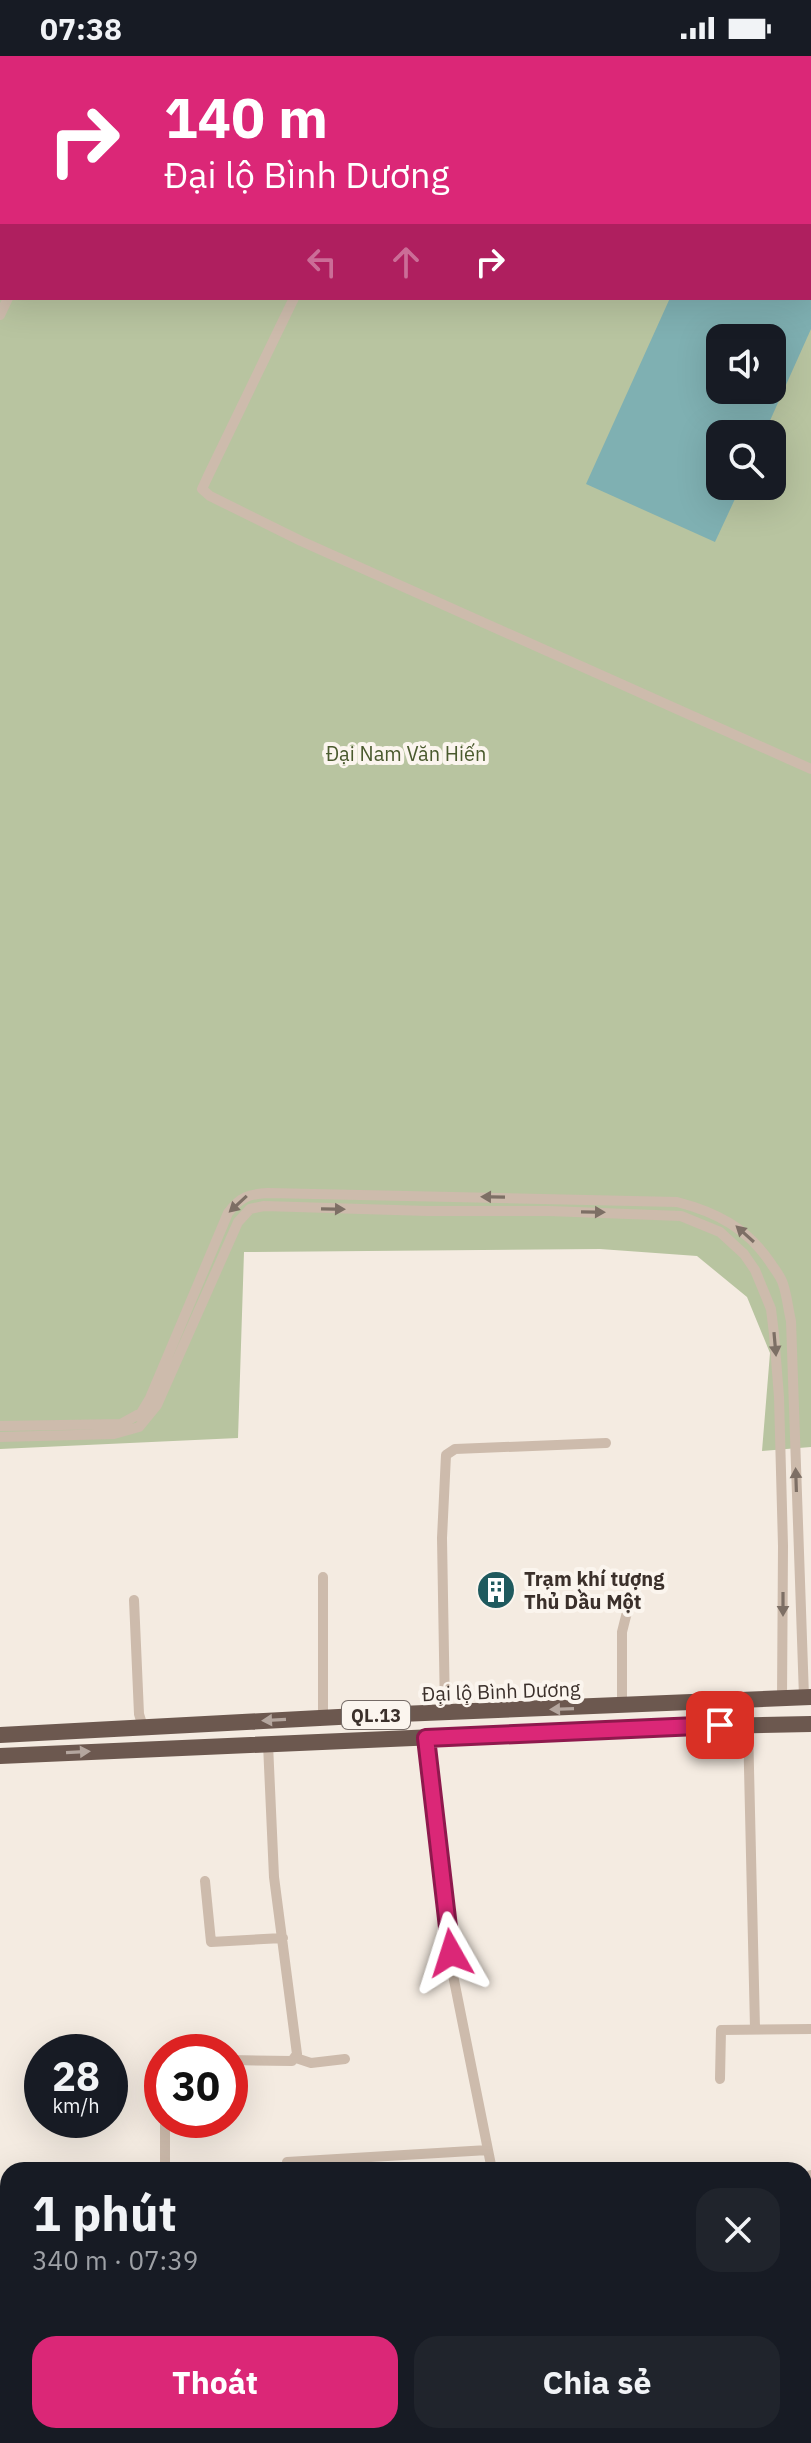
<!DOCTYPE html>
<html lang="vi">
<head>
<meta charset="utf-8">
<style>
  :root { --surface:#171b24; --page:#20242c; --text:#f1f3f6; --muted:#9ea1a6; --accent:#db2777 }
  body { margin:0; font-family:"IBM Plex Sans",sans-serif; background:var(--page); color:var(--text); height:100vh; display:flex; flex-direction:column; font-size:30px; white-space:nowrap }
  * { box-sizing:border-box; margin:0 }
  p { font-size:26px; color:var(--muted) }
  .icon { flex:none; width:44px; height:44px; fill:none; stroke:currentColor; stroke-width:2; stroke-linecap:round; stroke-linejoin:round }
  .map { position:relative; flex:1; overflow:hidden }
  .side { position:absolute; left:0px; top:2106px; width:812px; height:282px; display:flex; flex-direction:column; background:var(--surface); border-radius:24px 24px 0 0; box-shadow:0 8px 32px #0002 }
  .side>* { flex:none }
  .banner { position:absolute; left:0px; top:0px; width:812px; height:244px; box-shadow:0 8px 32px #0002; background:#db2777; color:#fff; overflow:hidden }
  .controls { position:absolute; left:706px; top:268px; display:grid; gap:16px }
  .controls a { display:grid; place-items:center; width:80px; height:80px; border-radius:16px; background:var(--surface); box-shadow:0 8px 32px #0002; font-size:40px }
  .speed { position:absolute; left:24px; top:1978px; display:flex; gap:16px; font-size:40px; font-weight:700; text-align:center }
  .speed>* { display:grid; place-content:center; width:104px; height:104px; border-radius:50%; background:var(--surface); box-shadow:0 8px 32px #0002; line-height:1 }
  .speed small { font-size:20px; font-weight:400 }
  .speed .limit { border:12px solid #d22; background:#fff; color:#111 }
  .pin { position:absolute; display:grid; place-items:center; width:68px; height:68px; color:#fff; margin:-34px; border-radius:16px; box-shadow:0 4px 12px #0006 }
  .me { position:absolute; width:88px; margin:-44px; rotate:354deg; stroke-linejoin:round; filter:drop-shadow(0 0 6px #0008) }
  .turn { display:flex; align-items:center; gap:28px; height:168px; padding:0 32px; font-size:36px }
  .turn .icon { width:104px; height:104px; stroke-width:2.5 }
  .turn b { display:block; font-size:56px; line-height:68px }
  .lanes { display:flex; align-items:center; height:76px; padding:0 32px; background:#0003; justify-content:center; gap:40px; direction:ltr }
  .lanes .off { opacity:.35 }
  .round { display:grid; place-items:center; flex:none; width:84px; height:84px; border-radius:24px; background:var(--page) }
  .overview { display:flex; align-items:center; justify-content:space-between; height:136px; padding:0 32px }
  h1 { font-size:48px; font-weight:700; line-height:60px }
  .button { display:flex; gap:16px; margin-top:auto; padding:16px 32px }
  .button a { flex:1; height:92px; border-radius:24px; background:var(--accent); color:#fff; font-size:32px; font-weight:700; line-height:92px; text-align:center }
  .button a+a { background:var(--page); color:var(--text) }
  .status { display:flex; justify-content:space-between; align-items:center; height:56px; padding:0 40px; background:var(--surface); direction:ltr }
  .status svg { height:22px; fill:currentColor }
  .map>svg:first-child { display:block }
  .green { fill:#b8c4a0; fill-rule:evenodd }
  .water { fill:#7fb0b2; fill-rule:evenodd }
  .lines { fill:none; stroke-linecap:round; stroke-linejoin:round }
  .minor { stroke:#cdbbac; stroke-width:10 }
  .trunk { stroke:#6c584f; stroke-width:16 }
  .oneway { fill:#7d6f65 }
  .oneway2 { fill:#b4a69e }
  .route-casing { stroke:#8e194d; stroke-width:20 }
  .route { stroke:#db2777; stroke-width:14 }
  .labels { text-anchor:middle; dominant-baseline:central; stroke-width:8; stroke-linejoin:round; paint-order:stroke }
  .shield { fill:#fbf5ee; stroke:#756b66; stroke-width:2 }
  .shield-label { font-size:18px; font-weight:bold; fill:#3b302b }
  .park-label { font-size:20px; fill:#4a5a2e; stroke:#fbf5ee }
  .poi-label { font-size:20px; font-weight:bold; fill:#3b302b; stroke:#fbf5ee; text-anchor:start }
  .street-label { font-size:20px; fill:#3b302b; stroke:#fbf5ee }
</style>
</head>
<body>
<div class="status"><b>07:38</b><svg viewBox="0 0 49 12"><path d="M0 12V9h3v3zM5 12V6h3v6zM10 12V3h3v9zM15 12V0h3v12zM26 1h20v11H26zM47 4h2v5h-2z"/></svg></div>
<div class="map">
<svg width="811" height="2387" viewBox="0 0 811 2387">
  <rect width="100%" height="100%" fill="#f4ebe1"/>
  <path class="green" d="M0 0H811V1391L762 1395 770 1297 747 1241 697 1200 600 1193 244 1196 238 1382 0 1393ZM2 2H810V242H2ZM720 282H772V334H720ZM720 378H772V430H720Z"/>
  <path class="water" d="M810 23 811 273 764 378H720V430H741L715 486 586 428 670 242H810ZM720 282H772V334H720Z"/>
  <g class="lines">
    <path class="minor" d="M375 0 380 2
      M102 2 103 0
      M118 2 119 0
      M0 234 2 229
      M294 242 209 418 202 433 210 440 301 485 811 713
      M0 259 8 242
      M0 1370 121 1368 141 1357 150 1342 228 1157C240 1141 249 1138 268 1137L677 1146C716 1156 747 1172 770 1206 774 1213 781 1220 783 1228 787 1239 788 1253 791 1265L804 1641
      M0 1381 114 1378 139 1371 157 1349 238 1166 250 1153 264 1150 427 1155H549L681 1160 720 1176 744 1198 755 1214 771 1253 774 1278 779 1341 783 1490 782 1642
      M323 1521V1662
      M134 1544 139 1658 143 1671
      M622 1650V1576L629 1548 631 1520
      M445 1657 442 1482 446 1399 455 1393 606 1387
      M748 1669 755 1972
      M426 1682 453 1919 492 2114
      M205 1825 211 1886 283 1882
      M296 2002 311 2007 345 2003
      M230 2004 292 2005 297 1998 274 1821 268 1688
      M720 2023 721 1974 811 1973
      M287 2106 488 2094
      M165 2110V2064
      M804 2121 811 2119
      M0 2173 8 2171
      M804 2270H811
      M0 2286 8 2310
      M0 2340 8 2335
      M154 2380 157 2387
      M539 2380 541 2387
      M292 2387 309 2380"/>
    <path class="trunk" d="M0 1679 376 1659 811 1641
      M0 1700 662 1671 811 1668"/>
  </g>
  <defs><path id="oneway-solid" d="M-6-.8H1V-3.2L6.5 0L1 3.2V.8H-6Z" transform="scale(2)"/></defs>
  <g class="oneway">
    <use href="#oneway-solid" transform="translate(493 1141) rotate(-179)"/>
    <use href="#oneway-solid" transform="translate(238 1148) rotate(137)"/>
    <use href="#oneway-solid" transform="translate(333 1153) rotate(1)"/>
    <use href="#oneway-solid" transform="translate(593 1156) rotate(1)"/>
    <use href="#oneway-solid" transform="translate(745 1178) rotate(-138)"/>
    <use href="#oneway-solid" transform="translate(775 1288) rotate(85)"/>
    <use href="#oneway-solid" transform="translate(796 1424) rotate(-92)"/>
    <use href="#oneway-solid" transform="translate(783 1548) rotate(90)"/>
  </g>
  <g class="oneway2">
    <use href="#oneway-solid" transform="translate(562 1653) rotate(178)"/>
    <use href="#oneway-solid" transform="translate(274 1664) rotate(177)"/>
    <use href="#oneway-solid" transform="translate(78 1696) rotate(-3)"/>
  </g>
  <g class="lines">
    <g class="route-casing">
      <path id="route" d="M451 1897 426 1682 720 1669"/>
    </g>
    <use href="#route" class="route"/>
  </g>
  <defs>
    <g id="building-disc" transform="scale(2)"><circle r="9.5" fill="#1f5a5e" stroke="#fbf5ee"/><path d="M-4-6H4V6H1V3H-1V6H-4ZM-2.5-4.3h1.7v1.8h-1.7ZM.8-4.3h1.7v1.8H.8ZM-2.5-1h1.7V.8h-1.7ZM.8-1h1.7V.8H.8Z" fill="#fff"/></g>
  </defs>
  <g fill-rule="evenodd">
    <use href="#building-disc" x="496" y="1534"/>
  </g>
  <g class="labels">
    <rect class="shield" x="342" y="1645" width="68" height="28" rx="6"/>
    <g class="shield-label">
      <text x="376" y="1659">QL.13</text>
    </g>
    <g class="park-label">
      <text x="406" y="697">Đại Nam Văn Hiến</text>
    </g>
    <g class="poi-label">
      <text x="524" y="1522">Trạm khí tượng<tspan x="524" dy="23">Thủ Dầu Một</tspan></text>
    </g>
    <g class="street-label">
      <text transform="translate(501 1635) rotate(-2)">Đại lộ Bình Dương</text>
    </g>
  </g>
</svg>
<div class="controls">
<a><svg class="icon" aria-label="sound" viewBox="0 0 24 24"><path d="M4 9h4l5-4v14l-5-4H4zM17 9q2 3 0 6"/></svg></a>
<a><svg class="icon" aria-label="search" viewBox="0 0 24 24"><circle cx="10" cy="10" r="6"/><path d="M15 15l6 6"/></svg></a>
</div>
<div class="speed"><div>28<small>km/h</small></div><div class="limit">30</div></div>
<div class="pin" style="left:720px;top:1669px;background:#d93025"><svg class="icon" aria-label="arrive" viewBox="0 0 24 24"><path d="M6 21V4h12l-3 4 3 4H6"/></svg></div>
<svg class="me" style="left:451px;top:1897px" viewBox="-20 -20 40 40"><path d="M0-17L14 15 0 8-14 15z" fill="#db2777" stroke="#fff" stroke-width="4"/></svg>
<div class="banner">
<div class="turn"><svg class="icon" aria-label="right" viewBox="0 0 24 24"><path d="M7 20v-9h11M14 6l5 5-5 5"/></svg><div><b>140 m</b>Đại lộ Bình Dương</div></div>
<div class="lanes"><svg class="icon off" aria-label="left" viewBox="0 0 24 24"><path d="M17 20v-9H6M10 6l-5 5 5 5"/></svg><svg class="icon off" aria-label="ahead" viewBox="0 0 24 24"><path d="M12 20V5M6 11l6-6 6 6"/></svg><svg class="icon" aria-label="right" viewBox="0 0 24 24"><path d="M7 20v-9h11M14 6l5 5-5 5"/></svg></div>
</div>
<section class="side">
<div class="overview"><div><h1>1 phút</h1><p>340 m · 07:39</p></div><a class="round"><svg class="icon" aria-label="close" viewBox="0 0 24 24"><path d="M6 6l12 12M18 6L6 18"/></svg></a></div>
<div class="button"><a>Thoát</a><a>Chia sẻ</a></div>
</section>
</div>
</body>
</html>
